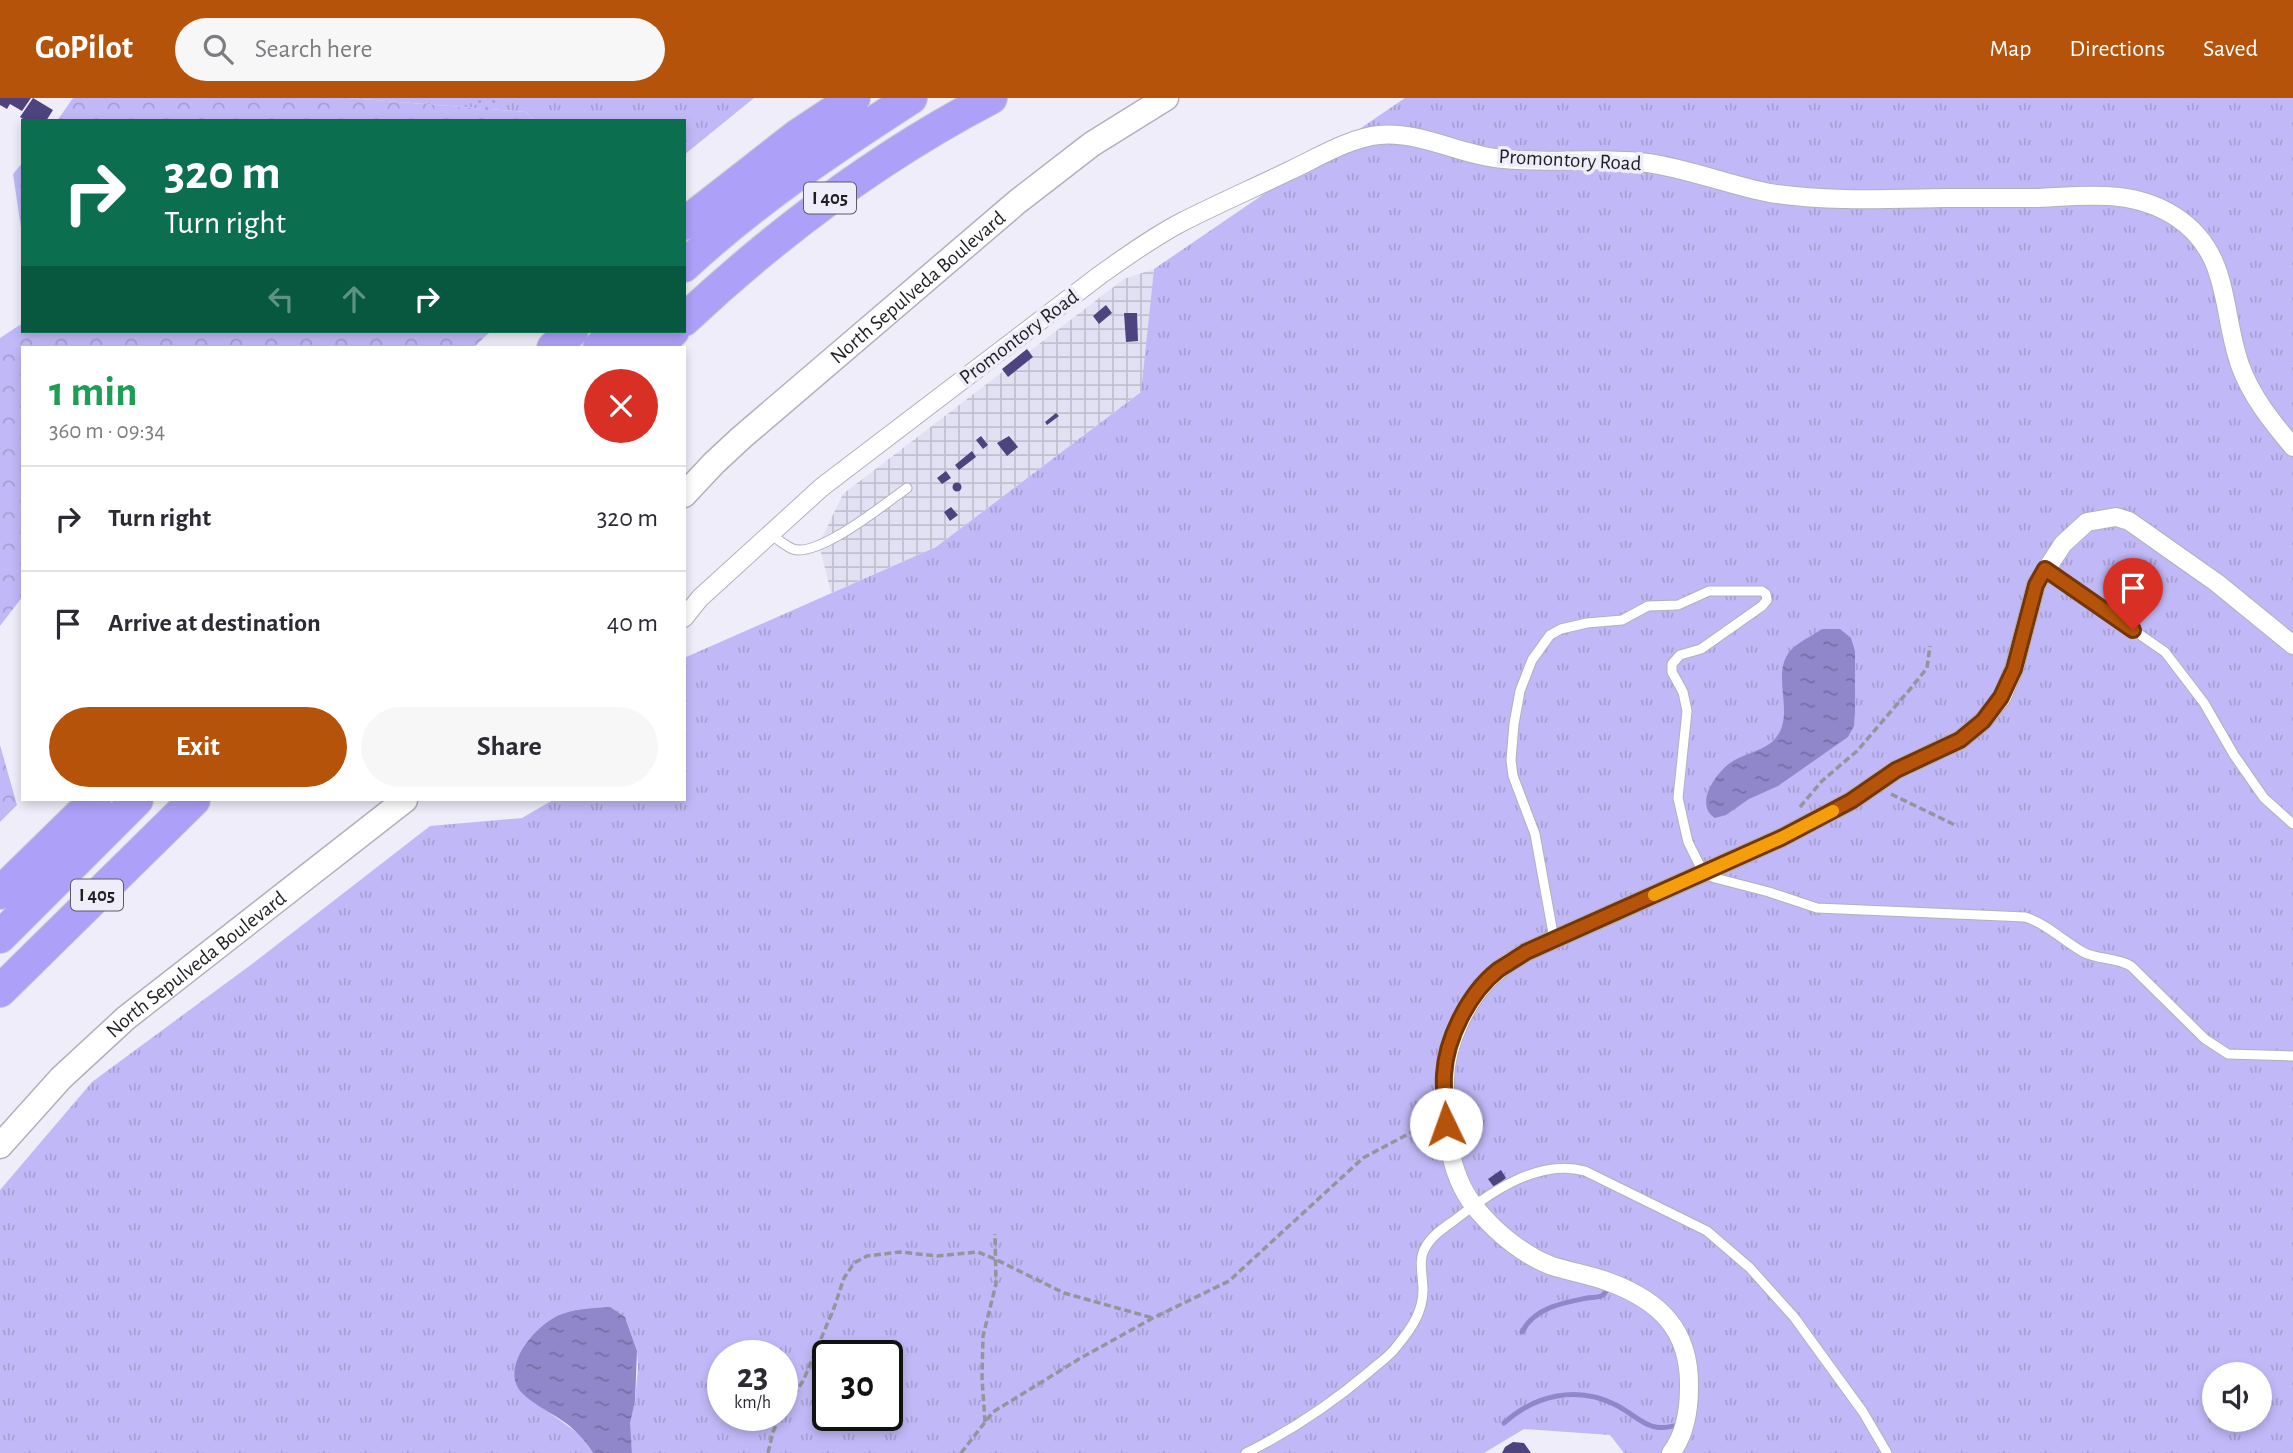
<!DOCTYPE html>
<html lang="en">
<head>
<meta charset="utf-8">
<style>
  :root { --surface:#fff; --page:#f7f7f7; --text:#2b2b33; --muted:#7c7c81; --line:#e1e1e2; --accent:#b45309 }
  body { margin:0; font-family:"Alegreya Sans",sans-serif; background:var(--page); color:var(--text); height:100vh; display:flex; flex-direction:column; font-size:26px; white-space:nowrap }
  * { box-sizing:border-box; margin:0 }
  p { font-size:23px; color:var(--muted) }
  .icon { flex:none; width:38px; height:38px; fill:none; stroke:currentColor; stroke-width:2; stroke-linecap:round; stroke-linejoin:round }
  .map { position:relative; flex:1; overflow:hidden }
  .sheet { position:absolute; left:21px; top:248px; width:665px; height:455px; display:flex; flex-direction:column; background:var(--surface); border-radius:0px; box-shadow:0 4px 10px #0003 }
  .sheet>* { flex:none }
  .guide { position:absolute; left:21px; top:21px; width:665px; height:214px; border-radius:0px; box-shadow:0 4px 10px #0003; background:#0b6e4f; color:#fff; overflow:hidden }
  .tools { position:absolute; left:2202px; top:1264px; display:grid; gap:14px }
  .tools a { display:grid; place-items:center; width:70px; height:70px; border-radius:50%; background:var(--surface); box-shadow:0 4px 10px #0003; font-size:35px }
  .speed { position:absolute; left:707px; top:1242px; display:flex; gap:14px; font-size:35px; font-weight:700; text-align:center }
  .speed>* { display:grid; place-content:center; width:91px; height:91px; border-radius:50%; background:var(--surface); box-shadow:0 4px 10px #0003; line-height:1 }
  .speed small { font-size:18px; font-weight:400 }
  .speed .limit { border:4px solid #111; border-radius:10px; background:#fff; color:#111 }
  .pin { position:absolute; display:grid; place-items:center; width:60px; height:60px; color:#fff; margin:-72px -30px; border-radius:50% 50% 50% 0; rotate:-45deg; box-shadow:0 0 7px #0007 }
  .pin .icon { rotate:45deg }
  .me { position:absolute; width:77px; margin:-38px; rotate:357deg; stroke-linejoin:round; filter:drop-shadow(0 0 5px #0008) }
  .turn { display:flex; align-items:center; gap:24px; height:147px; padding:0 28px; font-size:32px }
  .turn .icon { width:91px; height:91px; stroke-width:2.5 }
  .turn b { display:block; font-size:49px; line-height:60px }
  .lanes { display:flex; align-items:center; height:66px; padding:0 28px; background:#0003; justify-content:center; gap:35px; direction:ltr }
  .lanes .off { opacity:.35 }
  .round { display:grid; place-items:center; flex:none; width:74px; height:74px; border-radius:37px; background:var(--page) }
  .overview { display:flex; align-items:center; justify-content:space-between; height:119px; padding:0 28px }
  h1 { font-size:42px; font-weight:700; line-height:52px; color:#1e9e55 }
  .primary-button { display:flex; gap:14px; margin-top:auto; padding:14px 28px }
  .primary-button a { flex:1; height:80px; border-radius:42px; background:var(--accent); color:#fff; font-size:28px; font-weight:700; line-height:80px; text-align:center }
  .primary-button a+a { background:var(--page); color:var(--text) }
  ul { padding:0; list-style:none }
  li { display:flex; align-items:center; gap:21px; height:105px; padding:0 28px; border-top:2px solid var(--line) }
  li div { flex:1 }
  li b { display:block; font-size:26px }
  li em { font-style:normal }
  header { display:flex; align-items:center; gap:42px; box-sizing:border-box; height:98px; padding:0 35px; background:var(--accent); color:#fff }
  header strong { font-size:33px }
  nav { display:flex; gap:38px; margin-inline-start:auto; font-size:24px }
  .search { width:490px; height:63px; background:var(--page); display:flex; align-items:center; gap:18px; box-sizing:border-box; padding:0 24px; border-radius:38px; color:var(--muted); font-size:26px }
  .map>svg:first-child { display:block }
  .industrial { fill:url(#industrial-grid) }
  .grass { fill:url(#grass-tufts); fill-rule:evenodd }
  .forest { fill:url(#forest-crowns) }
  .park { fill:url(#park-dots) }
  .water { fill:url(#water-ripples) }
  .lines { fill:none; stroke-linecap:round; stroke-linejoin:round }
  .stream { stroke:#9087ca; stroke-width:5 }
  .building { fill:#4d437f }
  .service-casing { stroke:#b1b0bb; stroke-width:11 }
  .minor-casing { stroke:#b1b0bb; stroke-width:20 }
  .secondary-casing { stroke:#b1b0bb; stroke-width:27 }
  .motorway-casing { stroke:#cecece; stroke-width:34 }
  .path { stroke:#95949c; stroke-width:3.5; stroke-dasharray:7 3.5; stroke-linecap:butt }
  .service { stroke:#fff; stroke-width:9 }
  .minor { stroke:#fff; stroke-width:18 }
  .secondary { stroke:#fff; stroke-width:24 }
  .motorway { stroke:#ada0f8; stroke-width:32 }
  .route-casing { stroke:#753606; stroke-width:18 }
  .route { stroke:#b45309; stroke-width:12 }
  .slow { stroke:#f59e0b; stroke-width:12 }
  .labels { text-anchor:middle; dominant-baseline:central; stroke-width:7; stroke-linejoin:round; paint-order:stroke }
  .shield { fill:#eeedf9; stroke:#5d5c62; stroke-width:2 }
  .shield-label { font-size:19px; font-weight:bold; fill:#1f1e22 }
  .street-label { font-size:21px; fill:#1f1e22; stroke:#eeedf9 }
</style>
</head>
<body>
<header>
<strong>GoPilot</strong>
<div class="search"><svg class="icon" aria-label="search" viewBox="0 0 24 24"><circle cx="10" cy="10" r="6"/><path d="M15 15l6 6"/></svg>Search here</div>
<nav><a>Map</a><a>Directions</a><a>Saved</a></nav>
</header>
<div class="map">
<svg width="2293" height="1355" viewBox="0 0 2293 1355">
  <defs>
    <pattern id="industrial-grid" width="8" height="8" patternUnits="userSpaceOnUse" patternTransform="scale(1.75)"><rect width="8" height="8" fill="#e2e0f3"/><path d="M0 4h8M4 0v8" fill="none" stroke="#c1c0d0"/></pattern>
    <pattern id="grass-tufts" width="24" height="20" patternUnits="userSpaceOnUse" patternTransform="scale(1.75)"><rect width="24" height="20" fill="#c1b9f7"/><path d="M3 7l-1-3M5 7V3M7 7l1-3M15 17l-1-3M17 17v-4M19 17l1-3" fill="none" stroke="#a59fd3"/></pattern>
    <pattern id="forest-crowns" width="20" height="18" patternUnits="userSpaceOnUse" patternTransform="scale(1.75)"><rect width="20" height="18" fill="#c1b9f7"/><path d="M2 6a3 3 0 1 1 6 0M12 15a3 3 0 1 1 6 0" fill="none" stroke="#a59fd3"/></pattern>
    <pattern id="park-dots" width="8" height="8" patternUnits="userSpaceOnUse" patternTransform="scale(1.75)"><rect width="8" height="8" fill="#c1b9f7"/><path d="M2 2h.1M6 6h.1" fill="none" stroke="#a59fd3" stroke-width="1.8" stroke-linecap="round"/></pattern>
    <pattern id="water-ripples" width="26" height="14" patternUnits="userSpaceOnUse" patternTransform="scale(1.75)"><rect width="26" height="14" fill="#9087ca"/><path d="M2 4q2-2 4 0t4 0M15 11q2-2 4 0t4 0" fill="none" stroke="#756ea4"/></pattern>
  </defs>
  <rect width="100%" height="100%" fill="#eeedf9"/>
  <path class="industrial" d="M1154 171 1142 293 936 449 831 495 819 446 843 396 1124 181Z"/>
  <path class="grass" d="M348 0H754L684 57V23H535L526 14Z
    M1405 0H2293V1355H1624L1610 1337 1524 1331 1484 1355H632L629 1325 635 1303 638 1269 637 1253 625 1219 522 1295 579 1336 593 1355H0V1092L92 984 252 866 430 728 522 720 553 702H684V560L936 449 1141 294 1154 171ZM723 1258H782V1318H723ZM828 1258H887V1318H828ZM2214 1276H2259V1321H2214Z"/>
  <path class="forest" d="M73 0H348L526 14 535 23H57Z
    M23 64V143L13 76Z
    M23 225V233H491L473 250H23V498L0 528V240Z
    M0 647 17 707 0 724Z"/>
  <path class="park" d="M476 0H498L488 23H485Z"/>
  <path class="water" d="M1822 531H1840L1851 540 1855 553V614L1854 628 1848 639 1778 688 1749 701 1726 717 1715 720C1693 706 1717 673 1733 663 1745 656 1761 653 1772 644 1799 619 1769 579 1790 553 1798 544 1812 538 1822 531Z
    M610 1209 625 1219 637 1253 635 1303 630 1325 632 1355H593C589 1349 585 1343 580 1338 565 1320 540 1312 523 1296 498 1272 533 1230 557 1218 572 1211 593 1210 610 1209Z"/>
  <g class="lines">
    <path class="stream" d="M1522 1234C1534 1210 1562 1205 1587 1200 1592 1199 1599 1200 1603 1197 1607 1194 1607 1191 1608 1187
      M1504 1325C1535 1297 1577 1287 1616 1307 1641 1320 1648 1337 1680 1326"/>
  </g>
  <path class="building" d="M0 0H31L22 13 10 6 7 11 0 7Z
    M33 0 53 12 46 23H26L20 19Z
    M1106 207 1112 215 1099 226 1093 218Z
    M1124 215H1137L1138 243 1126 244Z
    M1027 251 1033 259 1008 279 1002 271Z
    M1056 315 1059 318 1047 327 1045 324Z
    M981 338 988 347 983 351 976 342Z
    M1009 338 1018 349 1007 358 997 345Z
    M972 353 976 359 959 372 955 367Z
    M946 373 951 380 942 386 937 380Z
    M952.5 389a4.5 4.5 0 1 1 9 0a4.5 4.5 0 1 1-9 0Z
    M951 409 958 417 950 423 944 414Z
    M1501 1072 1506 1080 1494 1089 1488 1081Z
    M1513 1344 1524 1345 1531 1355H1502L1505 1349Z"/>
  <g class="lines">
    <g class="service-casing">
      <path id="service" d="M770 436C777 440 785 448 793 451 818 460 886 405 907 390
        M2045 471 2165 554 2204 605 2234 657 2264 700 2293 726
        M1554 841 1535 736 1513 678 1511 662 1514 626 1520 593 1532 562 1550 537 1561 531 1587 525 1622 522 1648 508 1678 507 1709 493H1762L1766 496 1767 502 1762 508 1701 551 1680 557 1672 566V574L1683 594 1687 613 1678 700 1688 744 1703 774 1715 780 1769 794 1817 810 2025 819C2047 826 2062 842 2083 854 2098 862 2116 859 2131 868L2205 941 2228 956 2293 958
        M1246 1355C1291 1333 1331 1306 1370 1273 1379 1265 1390 1258 1397 1248 1411 1231 1423 1214 1423 1192 1423 1178 1418 1162 1425 1150 1432 1137 1444 1130 1456 1121 1491 1094 1539 1060 1585 1073L1707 1133 1750 1170 1794 1219 1863 1314 1887 1355"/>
    </g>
    <g class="minor-casing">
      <path id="minor" d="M684 520 700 500 822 389 1100 177C1127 158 1153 139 1182 124 1217 106 1254 90 1289 73 1317 60 1349 40 1379 37 1417 33 1458 55 1495 60 1546 67 1597 58 1648 65 1689 71 1729 87 1770 95 1826 104 1886 101 1944 100 1974 100 2004 100 2034 100 2084 98 2132 90 2176 119 2231 155 2221 213 2240 267 2251 298 2272 324 2293 349
        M1671 1355C1685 1337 1689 1312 1689 1289 1690 1232 1660 1203 1609 1184 1591 1177 1571 1174 1552 1168 1525 1158 1498 1136 1480 1115 1448 1080 1446 1034 1445 989 1443 949 1467 897 1499 872 1507 865 1517 860 1526 854L1781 740 1851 703 1896 672 1960 642 1983 623 2002 599 2014 571 2036 487 2063 446 2087 424 2116 419 2129 423 2217 485 2293 547"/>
    </g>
    <g class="secondary-casing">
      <g id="secondary">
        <path id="s1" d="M684 397 714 365 742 339 1017 104 1092 46 1166 0"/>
        <path id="s2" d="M0 1048 61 980 126 920 405 702"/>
      </g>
    </g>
    <g class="motorway-casing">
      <path id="motorway" d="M684 126 798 37 854 0
        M684 168C753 104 832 51 911 0
        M684 222C777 135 878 59 991 0
        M553 250 572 233
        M599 250 617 233
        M627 250 645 233
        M655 250 673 233
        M0 795 95 702
        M0 839 137 702
        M0 893 194 702"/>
    </g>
    <path class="path" d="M1891 696 1957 728
      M1800 709 1822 683 1857 653 1911 590 1927 570 1930 548
      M782 1315 803 1283 834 1210 844 1180 854 1165 867 1158 900 1154 937 1158 978 1154 997 1162 1064 1195 1153 1220
      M985 1324 982 1280 983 1238 996 1186 995 1136
      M768 1355 773 1334 780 1318
      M961 1355 993 1314 1079 1261 1153 1220 1229 1183 1363 1060 1429 1025"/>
    <use href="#service" class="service"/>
    <use href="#minor" class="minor"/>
    <use href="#secondary" class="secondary"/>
    <use href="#motorway" class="motorway"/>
  </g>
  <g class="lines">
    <g class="route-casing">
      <path id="route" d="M1446 1026C1446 1010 1443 993 1444 977 1446 940 1469 895 1498 872 1507 866 1517 860 1526 854L1781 740 1851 703 1896 672 1960 642 1983 623 2001 599 2014 571 2036 487 2045 471 2133 532"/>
    </g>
    <use href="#route" class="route"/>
    <path class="slow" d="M1654 797 1781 740 1833 713"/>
  </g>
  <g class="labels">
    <g class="shield">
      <rect x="804" y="84.5" width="52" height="31" rx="5"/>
      <rect x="71" y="781.5" width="52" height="31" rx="5"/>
    </g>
    <g class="shield-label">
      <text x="830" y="100">I 405</text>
      <text x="97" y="797">I 405</text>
    </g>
    <g class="street-label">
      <text transform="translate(1570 62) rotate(3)">Promontory Road</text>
      <text stroke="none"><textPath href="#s1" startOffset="313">North Sepulveda Boulevard</textPath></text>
      <text transform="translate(1019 239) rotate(-37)">Promontory Road</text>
      <text stroke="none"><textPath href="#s2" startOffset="268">North Sepulveda Boulevard</textPath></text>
    </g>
  </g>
</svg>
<div class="tools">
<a><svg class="icon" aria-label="sound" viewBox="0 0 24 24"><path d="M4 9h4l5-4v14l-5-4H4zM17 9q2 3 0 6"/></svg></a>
</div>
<div class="speed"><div>23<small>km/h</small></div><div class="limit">30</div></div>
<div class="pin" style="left:2133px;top:532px;background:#d93025"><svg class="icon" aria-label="arrive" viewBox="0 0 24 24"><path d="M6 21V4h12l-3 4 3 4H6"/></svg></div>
<svg class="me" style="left:1446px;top:1026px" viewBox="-20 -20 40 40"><circle r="19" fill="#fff"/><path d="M0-13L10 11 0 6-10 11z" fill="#b45309"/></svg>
<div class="guide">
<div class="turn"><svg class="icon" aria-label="right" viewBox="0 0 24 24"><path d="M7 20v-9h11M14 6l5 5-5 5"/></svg><div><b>320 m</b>Turn right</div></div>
<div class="lanes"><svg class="icon off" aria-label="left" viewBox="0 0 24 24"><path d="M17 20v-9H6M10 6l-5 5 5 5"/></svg><svg class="icon off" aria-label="ahead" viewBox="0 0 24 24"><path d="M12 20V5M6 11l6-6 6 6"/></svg><svg class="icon" aria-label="right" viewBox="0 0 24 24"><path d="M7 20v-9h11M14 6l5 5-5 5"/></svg></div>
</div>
<section class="sheet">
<div class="overview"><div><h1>1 min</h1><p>360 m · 09:34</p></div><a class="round" style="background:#d93025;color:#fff"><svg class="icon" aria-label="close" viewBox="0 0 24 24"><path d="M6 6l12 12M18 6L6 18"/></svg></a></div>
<ul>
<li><svg class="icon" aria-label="right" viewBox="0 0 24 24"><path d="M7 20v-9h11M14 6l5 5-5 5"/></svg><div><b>Turn right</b></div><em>320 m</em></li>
<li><svg class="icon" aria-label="arrive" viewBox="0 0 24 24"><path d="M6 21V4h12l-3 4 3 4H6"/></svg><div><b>Arrive at destination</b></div><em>40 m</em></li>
</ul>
<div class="primary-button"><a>Exit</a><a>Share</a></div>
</section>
</div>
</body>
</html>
